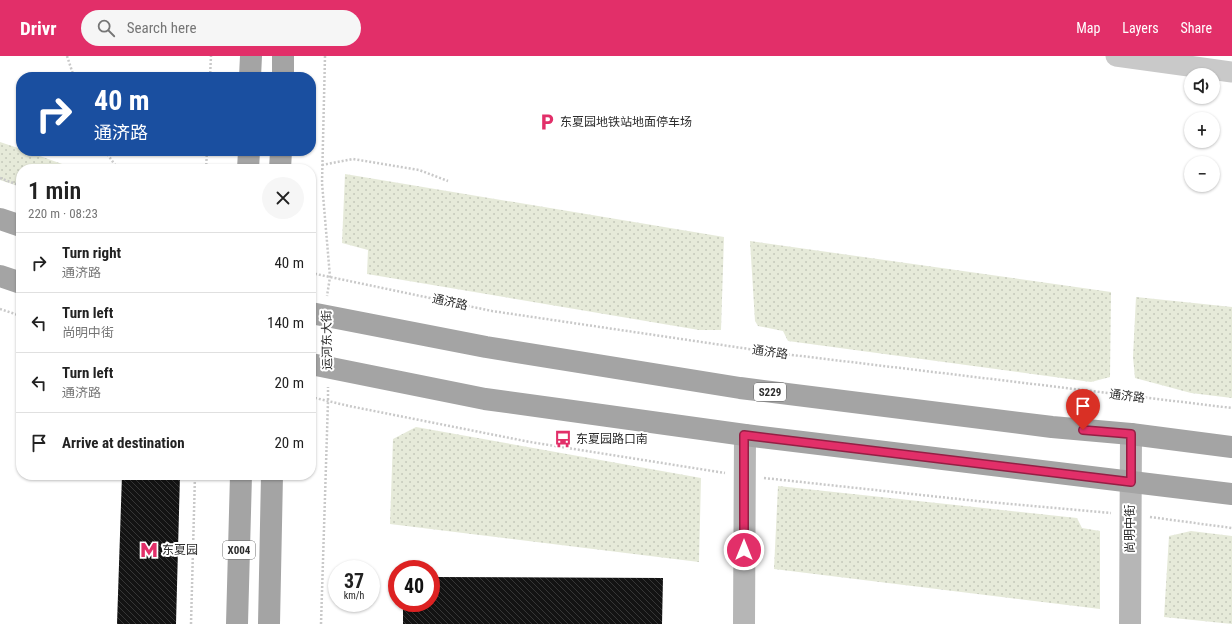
<!DOCTYPE html>
<html lang="en">
<head>
<meta charset="utf-8">
<style>
  :root { --surface:#fff; --page:#f6f6f6; --text:#222; --muted:#767676; --line:#e0e0e0; --accent:#e22f69 }
  body { margin:0; font-family:"Roboto Condensed","Noto Sans SC",sans-serif; background:var(--page); color:var(--text); height:100vh; display:flex; flex-direction:column; font-size:15px; white-space:nowrap }
  * { box-sizing:border-box; margin:0 }
  p { font-size:13px; color:var(--muted) }
  .icon { flex:none; width:22px; height:22px; fill:none; stroke:currentColor; stroke-width:2; stroke-linecap:round; stroke-linejoin:round }
  .map { position:relative; flex:1; overflow:hidden }
  .panel { position:absolute; left:16px; top:108px; width:300px; height:316px; display:flex; flex-direction:column; background:var(--surface); border-radius:16px; box-shadow:0 1px 3px #0004 }
  .panel>* { flex:none }
  .banner { position:absolute; left:16px; top:16px; width:300px; height:84px; border-radius:16px; box-shadow:0 1px 3px #0004; background:#1a4fa0; color:#fff; overflow:hidden }
  .buttons { position:absolute; left:1184px; top:12px; display:grid; gap:8px }
  .buttons a { display:grid; place-items:center; width:36px; height:36px; border-radius:50%; background:var(--surface); box-shadow:0 1px 3px #0004; font-size:20px }
  .speed { position:absolute; left:328px; top:504px; display:flex; gap:8px; font-size:20px; font-weight:700; text-align:center }
  .speed>* { display:grid; place-content:center; width:52px; height:52px; border-radius:50%; background:var(--surface); box-shadow:0 1px 3px #0004; line-height:1 }
  .speed small { font-size:10px; font-weight:400 }
  .speed .limit { border:6px solid #d22; background:#fff; color:#111 }
  .pin { position:absolute; display:grid; place-items:center; width:34px; height:34px; color:#fff; margin:-41px -17px; border-radius:50% 50% 50% 0; rotate:-45deg; box-shadow:0 0 4px #0007 }
  .pin .icon { rotate:45deg }
  .me { position:absolute; width:44px; margin:-22px; rotate:0deg; stroke-linejoin:round; filter:drop-shadow(0 0 3px #0008) }
  .turn { display:flex; align-items:center; gap:14px; height:84px; padding:0 12px; font-size:18px }
  .turn .icon { width:52px; height:52px; stroke-width:2.5 }
  .turn b { display:block; font-size:28px; line-height:34px }
  .round { display:grid; place-items:center; flex:none; width:42px; height:42px; border-radius:21px; background:var(--page) }
  .head { display:flex; align-items:center; justify-content:space-between; height:68px; padding:0 12px }
  h1 { font-size:24px; font-weight:600; line-height:30px }
  ul { padding:0; list-style:none }
  li { display:flex; align-items:center; gap:12px; height:60px; padding:0 12px; border-top:1px solid var(--line) }
  li div { flex:1 }
  li b { display:block; font-size:15px }
  li em { font-style:normal }
  header { display:flex; align-items:center; gap:24px; box-sizing:border-box; height:56px; padding:0 20px; background:var(--accent); color:#fff }
  header strong { font-size:19px }
  nav { display:flex; gap:22px; margin-inline-start:auto; font-size:14px }
  .search { width:280px; height:36px; background:var(--page); display:flex; align-items:center; gap:10px; box-sizing:border-box; padding:0 14px; border-radius:22px; color:var(--muted); font-size:15px }
  .map>svg:first-child { display:block }
  .park { fill:url(#park-dots) }
  .building { fill:url(#building-back-hatch) }
  .lines { fill:none; stroke-linecap:round; stroke-linejoin:round }
  .path { stroke:#c9c9c9; stroke-width:2.5; stroke-dasharray:2 2; stroke-linecap:butt }
  .street { stroke:#c9c9c9; stroke-width:21 }
  .secondary { stroke:#b6b6b6; stroke-width:22 }
  .primary { stroke:#a4a4a4; stroke-width:22 }
  .route-casing { stroke:#931f44; stroke-width:10 }
  .route { stroke:#e22f69; stroke-width:7 }
  .labels { text-anchor:middle; dominant-baseline:central; stroke-width:4; stroke-linejoin:round; paint-order:stroke }
  .shield { fill:#fff; stroke:#6b6b6b; stroke-width:1 }
  .shield-label { font-size:11px; font-weight:bold; fill:#2c2c2c }
  .poi-label { font-size:12px; fill:#2c2c2c; stroke:#fff; text-anchor:start }
  .street-label { font-size:12px; fill:#2c2c2c; stroke:#fff }
</style>
</head>
<body>
<header>
<strong>Drivr</strong>
<div class="search"><svg class="icon" aria-label="search" viewBox="0 0 24 24"><circle cx="10" cy="10" r="6"/><path d="M15 15l6 6"/></svg>Search here</div>
<nav><a>Map</a><a>Layers</a><a>Share</a></nav>
</header>
<div class="map">
<svg width="1232" height="568" viewBox="0 0 1232 568">
  <defs>
    <pattern id="park-dots" width="8" height="8" patternUnits="userSpaceOnUse"><rect width="8" height="8" fill="#e6ead9"/><path d="M2 2h.1M6 6h.1" fill="none" stroke="#c5c9ba" stroke-width="1.8" stroke-linecap="round"/></pattern>
    <pattern id="building-back-hatch" width="6" height="6" patternUnits="userSpaceOnUse"><rect width="6" height="6" fill="#131313"/><path d="M-1 5l2 2M0 0l6 6M5-1l2 2" fill="none" stroke="#363636"/></pattern>
  </defs>
  <rect width="100%" height="100%" fill="#fff"/>
  <path class="park" d="M0 86 21 93V95H26L76 113H21V131L0 124Z
    M345 118 724 181 721 274H699L367 218 368 194 342 187Z
    M750 185 1111 236 1110 321 1091 326 788 285 783 275 758 270 755 265Z
    M1136 241 1232 251V342L1191 337 1135 322 1133 301Z
    M416 371 701 422 699 506 390 468 393 383Z
    M778 430 1077 462 1082 472 1100 475V553L774 513Z
    M1191 475 1232 480V568L1164 561 1169 480Z"/>
  <path class="building" d="M122 419H180L176 568H117Z
    M431 521 663 522 662 568H403V547H431Z"/>
  <g class="lines">
    <path class="path" d="M67 0 74 21
      M325 0 322 127 330 221 327 240
      M210 21 211 0
      M105 95 118 113
      M322 109 353 103 419 114 448 125
      M206 113 207 95
      M0 122 21 130
      M311 217 492 255 776 297 1232 352
      M0 253 21 260
      M325 281 326 292
      M311 341 349 350 530 386 725 417
      M764 422 977 445 1111 457
      M1150 461 1232 472
      M191 568 195 419
      M321 568 328 345V331"/>
    <path class="street" d="M1116 0 1232 16"/>
    <path class="secondary" d="M744 568 745 379
      M1130 568 1131 378"/>
    <path class="primary" d="M250 21 251 0
      M283 21V0
      M248 113 249 95
      M280 113 281 95
      M0 163 21 170
      M0 220 21 227
      M311 257 486 291 740 332 1052 371 1131 378 1232 391
      M311 308 485 343 565 354 745 379 1232 438
      M237 568 241 419
      M269 568 272 419"/>
  </g>
  <g class="lines">
    <g class="route-casing">
      <path id="route" d="M744 494V379L1131 426V378L1083 374"/>
    </g>
    <use href="#route" class="route"/>
  </g>
  <defs>
    <g id="parking-bare" transform="scale(1.38)"><path d="M-3.5-5.5H1a3.5 3.5 0 0 1 0 7H-1V5.5H-3.5ZM-1-3.4V-.6H.8a1.4 1.4 0 0 0 0-2.8Z" fill="#e22f69" stroke="#fff" stroke-width="2.5" paint-order="stroke"/></g>
    <g id="bus-bare" transform="scale(1.38)"><path d="M-5-6H5V4H4V6H2V4H-2V6H-4V4H-5ZM-3.5-4V0h7V-4ZM-3.5 1.2v1.5H-2V1.2ZM2 1.2v1.5H3.5V1.2Z" fill="#e22f69" stroke="#fff" stroke-width="2.5" paint-order="stroke"/></g>
    <g id="metro-bare" transform="scale(1.38)"><path d="M-5.5 5V-5H-3L0 0L3-5H5.5V5H3V-.5L0 4L-3-.5V5Z" fill="#e22f69" stroke="#fff" stroke-width="2.5" paint-order="stroke"/></g>
  </defs>
  <g fill-rule="evenodd">
    <use href="#parking-bare" x="547" y="66"/>
    <use href="#bus-bare" x="563" y="383"/>
    <use href="#metro-bare" x="149" y="494"/>
  </g>
  <g class="labels">
    <g class="shield">
      <rect x="754" y="327" width="32" height="18" rx="3"/>
      <rect x="223" y="485" width="32" height="18" rx="3"/>
    </g>
    <g class="shield-label">
      <text x="770" y="336">S229</text>
      <text x="239" y="494">X004</text>
    </g>
    <g class="poi-label">
      <text x="560" y="66">东夏园地铁站地面停车场</text>
      <text x="576" y="383">东夏园路口南</text>
      <text x="162" y="494">东夏园</text>
    </g>
    <g class="street-label">
      <text transform="translate(450 246) rotate(12)">通济路</text>
      <text transform="translate(327 284) rotate(-91)">运河东大街</text>
      <text transform="translate(770 296) rotate(8)">通济路</text>
      <text transform="translate(1127 340) rotate(7)">通济路</text>
      <text transform="translate(1130 473) rotate(-90)">尚明中街</text>
    </g>
  </g>
</svg>
<div class="buttons">
<a><svg class="icon" aria-label="sound" viewBox="0 0 24 24"><path d="M4 9h4l5-4v14l-5-4H4zM17 9q2 3 0 6"/></svg></a>
<a>+</a>
<a>−</a>
</div>
<div class="speed"><div>37<small>km/h</small></div><div class="limit">40</div></div>
<div class="pin" style="left:1083px;top:374px;background:#d93025"><svg class="icon" aria-label="arrive" viewBox="0 0 24 24"><path d="M6 21V4h12l-3 4 3 4H6"/></svg></div>
<svg class="me" style="left:744px;top:494px" viewBox="-20 -20 40 40"><circle r="17" fill="#e22f69" stroke="#fff" stroke-width="3"/><path d="M0-11L8 9 0 5-8 9z" fill="#fff"/></svg>
<div class="banner">
<div class="turn"><svg class="icon" aria-label="right" viewBox="0 0 24 24"><path d="M7 20v-9h11M14 6l5 5-5 5"/></svg><div><b>40 m</b>通济路</div></div>
</div>
<section class="panel">
<div class="head"><div><h1>1 min</h1><p>220 m · 08:23</p></div><a class="round"><svg class="icon" aria-label="close" viewBox="0 0 24 24"><path d="M6 6l12 12M18 6L6 18"/></svg></a></div>
<ul>
<li><svg class="icon" aria-label="right" viewBox="0 0 24 24"><path d="M7 20v-9h11M14 6l5 5-5 5"/></svg><div><b>Turn right</b><p>通济路</p></div><em>40 m</em></li>
<li><svg class="icon" aria-label="left" viewBox="0 0 24 24"><path d="M17 20v-9H6M10 6l-5 5 5 5"/></svg><div><b>Turn left</b><p>尚明中街</p></div><em>140 m</em></li>
<li><svg class="icon" aria-label="left" viewBox="0 0 24 24"><path d="M17 20v-9H6M10 6l-5 5 5 5"/></svg><div><b>Turn left</b><p>通济路</p></div><em>20 m</em></li>
<li><svg class="icon" aria-label="arrive" viewBox="0 0 24 24"><path d="M6 21V4h12l-3 4 3 4H6"/></svg><div><b>Arrive at destination</b></div><em>20 m</em></li>
</ul>
</section>
</div>
</body>
</html>
